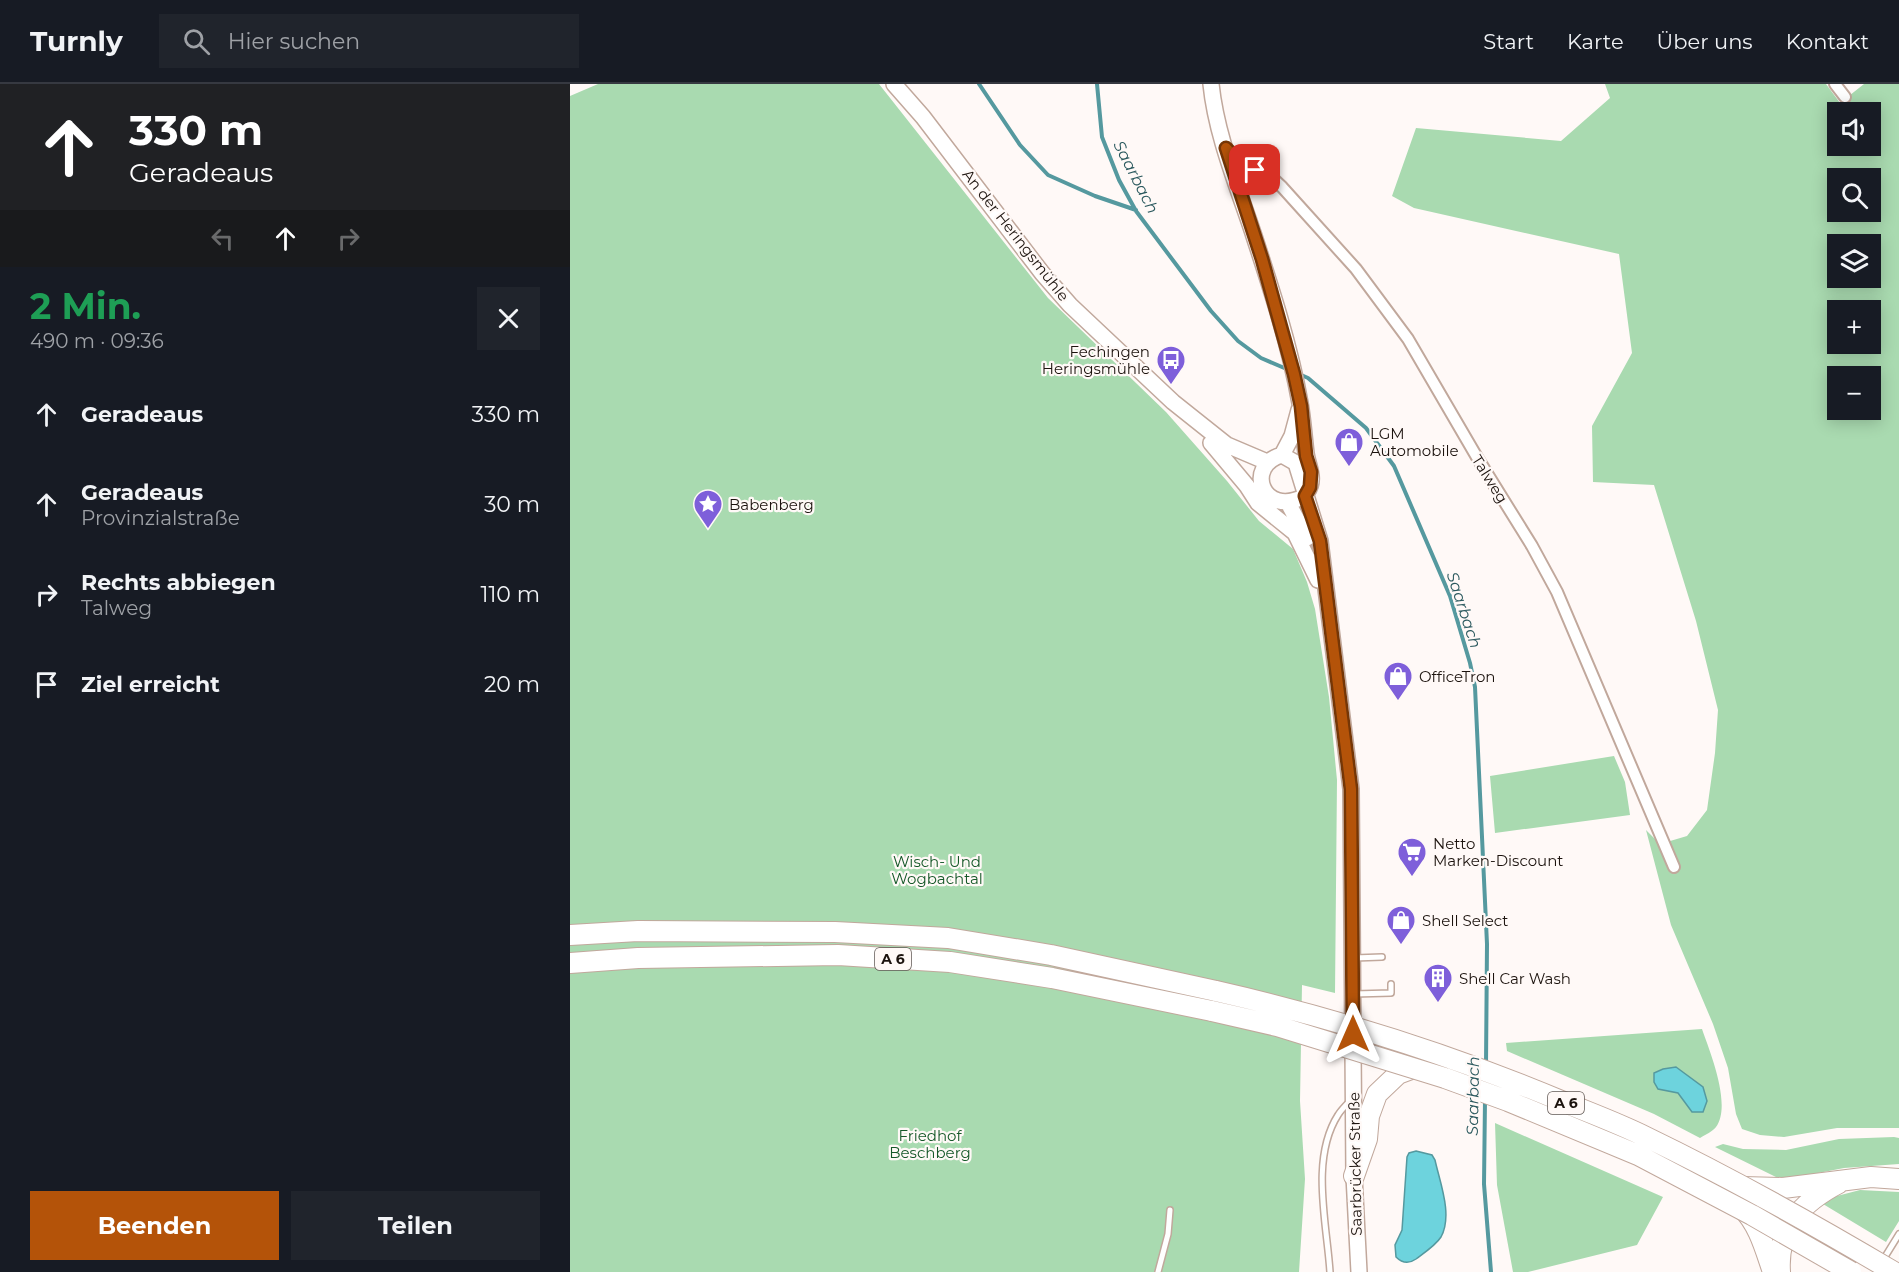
<!DOCTYPE html>
<html lang="de">
<head>
<meta charset="utf-8">
<style>
  :root { --surface:#171b24; --page:#20242c; --text:#f1f3f6; --muted:#9ea1a6; --line:#363941; --accent:#b45309 }
  body { margin:0; font-family:Montserrat,sans-serif; background:var(--page); color:var(--text); height:100vh; display:flex; flex-direction:column; font-size:22px; white-space:nowrap }
  * { box-sizing:border-box; margin:0 }
  p { font-size:20px; color:var(--muted) }
  .icon { flex:none; width:33px; height:33px; fill:none; stroke:currentColor; stroke-width:2; stroke-linecap:round; stroke-linejoin:round }
  .map { position:relative; flex:1; overflow:hidden }
  .panel { display:flex; flex-direction:column; background:var(--surface); width:570px }
  .panel>* { flex:none }
  .banner { background:#202124; color:#fff; overflow:hidden }
  .buttons { position:absolute; left:1257px; top:18px; display:grid; gap:12px }
  .buttons a { display:grid; place-items:center; width:54px; height:54px; border-radius:0px; background:var(--surface); box-shadow:0 3px 15px #0003; font-size:30px }
  .pin { position:absolute; display:grid; place-items:center; width:51px; height:51px; color:#fff; margin:-26px; border-radius:12px; box-shadow:0 3px 9px #0006 }
  .me { position:absolute; width:66px; margin:-33px; rotate:0deg; stroke-linejoin:round; filter:drop-shadow(0 0 4px #0008) }
  .turn { display:flex; align-items:center; gap:21px; height:126px; padding:0 30px; font-size:27px }
  .turn .icon { width:78px; height:78px; stroke-width:2.5 }
  .turn b { display:block; font-size:42px; line-height:51px }
  .lanes { display:flex; align-items:center; height:57px; padding:0 30px; background:#0003; justify-content:center; gap:30px; direction:ltr }
  .lanes .off { opacity:.35 }
  .round { display:grid; place-items:center; flex:none; width:63px; height:63px; border-radius:0px; background:var(--page) }
  .summary { display:flex; align-items:center; justify-content:space-between; height:102px; padding:0 30px }
  h1 { font-size:36px; font-weight:700; line-height:45px; color:#1e9e55 }
  .button { display:flex; gap:12px; margin-top:auto; padding:12px 30px }
  .button a { flex:1; height:69px; border-radius:0px; background:var(--accent); color:#fff; font-size:24px; font-weight:700; line-height:69px; text-align:center }
  .button a+a { background:var(--page); color:var(--text) }
  ul { padding:0; list-style:none }
  li { display:flex; align-items:center; gap:18px; height:90px; padding:0 30px }
  li div { flex:1 }
  li b { display:block; font-size:22px }
  li em { font-style:normal }
  header { display:flex; align-items:center; gap:36px; box-sizing:border-box; height:84px; padding:0 30px; background:var(--surface); border-bottom:2px solid var(--line) }
  header strong { font-size:28px }
  nav { display:flex; gap:33px; margin-inline-start:auto; font-size:21px }
  .search { width:420px; height:54px; background:var(--page); display:flex; align-items:center; gap:15px; box-sizing:border-box; padding:0 21px; border-radius:0px; color:var(--muted); font-size:22px }
  main { display:flex; flex:1; min-height:0 }
  .map>svg:first-child { display:block }
  .green { fill:#a9dab0; fill-rule:evenodd }
  .water { fill:#6dd3dd; stroke:#55999f; stroke-width:1.5 }
  .lines { fill:none; stroke-linecap:round; stroke-linejoin:round }
  .stream { stroke:#55999f; stroke-width:4 }
  .service-casing { stroke:#c1a89c; stroke-width:8 }
  .minor-casing { stroke:#c1a89c; stroke-width:14 }
  .secondary-casing { stroke:#c1a89c; stroke-width:18 }
  .motorway-casing { stroke:#c1a89c; stroke-width:22 }
  .service { stroke:#fff; stroke-width:5 }
  .minor { stroke:#fff; stroke-width:10 }
  .secondary { stroke:#fff; stroke-width:15 }
  .motorway { stroke:#fff; stroke-width:20 }
  .motorway-bridge-casing { stroke:#c1a89c; stroke-width:22; stroke-linecap:butt }
  .motorway-bridge { stroke:#fff; stroke-width:20 }
  .route-casing { stroke:#753606; stroke-width:15 }
  .route { stroke:#b45309; stroke-width:10 }
  .labels { text-anchor:middle; dominant-baseline:central; stroke-width:4.5; stroke-linejoin:round; paint-order:stroke }
  .shield { fill:#fff9f7; stroke:#605854; stroke-width:1.5 }
  .shield-label { font-size:14px; font-weight:bold; fill:#1c130e }
  .street-label { font-size:15px; fill:#1c130e; stroke:#fff9f7 }
  .poi-label { font-size:15px; fill:#1c130e; stroke:#fff9f7; text-anchor:start }
  .park-label { font-size:15px; fill:#155828; stroke:#fff9f7 }
  .water-label { font-size:16px; font-style:italic; fill:#2b595e; stroke:#fff9f7 }
</style>
</head>
<body>
<header>
<strong>Turnly</strong>
<div class="search"><svg class="icon" aria-label="search" viewBox="0 0 24 24"><circle cx="10" cy="10" r="6"/><path d="M15 15l6 6"/></svg>Hier suchen</div>
<nav><a>Start</a><a>Karte</a><a>Über uns</a><a>Kontakt</a></nav>
</header>
<main>
<section class="panel">
<div class="banner">
<div class="turn"><svg class="icon" aria-label="ahead" viewBox="0 0 24 24"><path d="M12 20V5M6 11l6-6 6 6"/></svg><div><b>330 m</b>Geradeaus</div></div>
<div class="lanes"><svg class="icon off" aria-label="left" viewBox="0 0 24 24"><path d="M17 20v-9H6M10 6l-5 5 5 5"/></svg><svg class="icon" aria-label="ahead" viewBox="0 0 24 24"><path d="M12 20V5M6 11l6-6 6 6"/></svg><svg class="icon off" aria-label="right" viewBox="0 0 24 24"><path d="M7 20v-9h11M14 6l5 5-5 5"/></svg></div>
</div>
<div class="summary"><div><h1>2 Min.</h1><p>490 m · 09:36</p></div><a class="round"><svg class="icon" aria-label="close" viewBox="0 0 24 24"><path d="M6 6l12 12M18 6L6 18"/></svg></a></div>
<ul>
<li><svg class="icon" aria-label="ahead" viewBox="0 0 24 24"><path d="M12 20V5M6 11l6-6 6 6"/></svg><div><b>Geradeaus</b></div><em>330 m</em></li>
<li><svg class="icon" aria-label="ahead" viewBox="0 0 24 24"><path d="M12 20V5M6 11l6-6 6 6"/></svg><div><b>Geradeaus</b><p>Provinzialstraße</p></div><em>30 m</em></li>
<li><svg class="icon" aria-label="right" viewBox="0 0 24 24"><path d="M7 20v-9h11M14 6l5 5-5 5"/></svg><div><b>Rechts abbiegen</b><p>Talweg</p></div><em>110 m</em></li>
<li><svg class="icon" aria-label="arrive" viewBox="0 0 24 24"><path d="M6 21V4h12l-3 4 3 4H6"/></svg><div><b>Ziel erreicht</b></div><em>20 m</em></li>
</ul>
<div class="button"><a>Beenden</a><a>Teilen</a></div>
</section>
<div class="map">
<svg width="1329" height="1188" viewBox="0 0 1329 1188">
  <rect width="100%" height="100%" fill="#fff9f7"/>
  <path class="green" d="M28 0H309L478 214 596 328 657 397 689 437 723 465 737 498 745 525 759 613 767 696 765 909 732 901 730 1017 735 1095 729 1188H0V12Z
    M1035 0H1256L1270 19 1294 0H1329V1044H1267L1214 1053 1190 1051 1172 1045 1166 1030 1158 984 1143 940 1101 841 1076 746 1090 760 1117 752 1137 726 1145 669 1148 626 1126 537 1084 401 1023 398 1022 342 1062 269 1049 170 844 124 822 112 846 44 991 57 1040 14ZM1268 28H1300V62H1268ZM1268 94H1300V128H1268ZM1268 160H1300V194H1268ZM1268 226H1300V260H1268ZM1268 292H1300V326H1268Z
    M1044 672 1055 698 1060 731 925 749 920 692Z
    M1132 945C1140 968 1162 1021 1146 1043 1143 1047 1135 1051 1130 1054L1084 1030 937 967 936 959Z
    M925 1039 1093 1113 1067 1161 958 1188H943L927 1101Z
    M1324 1053 1329 1054V1080L1274 1084 1212 1096 1145 1063 1153 1060 1173 1065 1216 1066 1269 1055Z
    M1290 1106 1329 1108V1137L1316 1158 1253 1120 1267 1112Z"/>
  <path class="water" d="M1106 983 1133 1003 1137 1017 1133 1028H1122L1108 1009 1088 1005 1084 998V989L1093 985Z
    M846 1067 862 1071 865 1076C870 1099 883 1131 871 1153 866 1161 854 1169 846 1175 839 1180 832 1179 826 1173L825 1161 832 1146 837 1073 839 1069Z"/>
  <g class="lines">
    <path class="stream" d="M409 0 450 61 478 91 525 112 566 126
      M527 0 532 53 549 96 566 127 641 227 668 257 691 274 719 286
      M729 290 738 294 796 344 824 382 880 512 900 579 905 603 917 860 916 981
      M915 1016 914 1100 921 1188"/>
    <g class="service-casing">
      <path id="service" d="M784 874 812 873
        M784 910 821 909V900
        M1313 1176 1329 1150
        M588 1188 598 1150 600 1126
        M760 1188C757 1140 740 1075 768 1031 771 1026 776 1021 780 1017"/>
    </g>
    <g class="minor-casing">
      <path id="minor" d="M1265 0 1275 13
        M656 65 674 84 685 86 699 91 712 103 786 185 838 255 908 375 962 462 987 508 1104 783"/>
    </g>
    <g class="secondary-casing">
      <path id="secondary" d="M324 0 353 33 472 189 500 221 603 318 657 361 697 378
        M641 0C646 50 667 101 683 149 701 204 720 262 730 319 733 336 734 353 736 369 738 383 746 395 737 408
        M641 359 677 402 688 419 725 449 748 496
        M712 371 722 352 729 326
        M735 412C692 435 674 381 712 371L726 379 750 457 781 705 784 1092 789 1188
        M718 419 737 454"/>
    </g>
    <g class="motorway-casing">
      <path id="motorway" d="M0 851 68 847 265 848 378 854 481 871 646 907
        M0 879 68 874 268 871 380 878 482 894 642 927
        M784 1092 797 1055 799 1032 807 1010 828 990 852 981
        M1173 1103 1213 1104 1301 1093 1329 1095
        M1172 1124C1189 1141 1195 1165 1203 1188
        M1210 1188C1207 1144 1232 1118 1269 1099"/>
    </g>
    <use href="#service" class="service"/>
    <use href="#minor" class="minor"/>
    <use href="#secondary" class="secondary"/>
    <use href="#motorway" class="motorway"/>
    <g class="motorway-bridge-casing">
      <path id="motorway-bridge" d="M646 907C769 935 880 970 996 1019 1023 1030 1050 1040 1076 1053 1161 1094 1243 1140 1324 1188
        M642 927 707 942 875 994 938 1017 1068 1071 1182 1131 1281 1188"/>
    </g>
    <use href="#motorway-bridge" class="motorway-bridge"/>
  </g>
  <g class="lines">
    <g class="route-casing">
      <path id="route" d="M685 86 674 84 656 64 692 175 724 290 731 322 736 372 741 388 740 403 735 412 750 457 781 705 783 950"/>
    </g>
    <use href="#route" class="route"/>
  </g>
  <defs>
    <g id="bus-pin" transform="scale(1.5)"><path d="M0 17L-7.5 6A9.5 9.5 0 1 1 7.5 6Z" fill="#7e5fda" stroke="#fff9f7"/><path d="M-5-6H5V4H4V6H2V4H-2V6H-4V4H-5ZM-3.5-4V0h7V-4ZM-3.5 1.2v1.5H-2V1.2ZM2 1.2v1.5H3.5V1.2Z" fill="#fff"/></g>
    <g id="shop-pin" transform="scale(1.5)"><path d="M0 17L-7.5 6A9.5 9.5 0 1 1 7.5 6Z" fill="#7e5fda" stroke="#fff9f7"/><path d="M-5-2.5h2.3a2.7 3.5 0 0 1 5.4 0H5L5.5 6h-11ZM-1.5-2.5h3a1.5 2.3 0 0 0-3 0Z" fill="#fff"/></g>
    <g id="sight-pin" transform="scale(1.5)"><path d="M0 17L-7.5 6A9.5 9.5 0 1 1 7.5 6Z" fill="#7e5fda" stroke="#fff9f7"/><path d="M0-6L1.8-2.2L6-1.7L2.9 1.2L3.7 5.4L0 3.3L-3.7 5.4L-2.9 1.2L-6-1.7L-1.8-2.2Z" fill="#fff"/></g>
    <g id="supermarket-pin" transform="scale(1.5)"><path d="M0 17L-7.5 6A9.5 9.5 0 1 1 7.5 6Z" fill="#7e5fda" stroke="#fff9f7"/><path d="M-6-5.5h2.5l.6 2H6L4.5 2H-2.5L-4.4-4H-6ZM-1.5 3.2a1.3 1.3 0 1 0 .1 0ZM3 3.2a1.3 1.3 0 1 0 .1 0Z" fill="#fff"/></g>
    <g id="building-pin" transform="scale(1.5)"><path d="M0 17L-7.5 6A9.5 9.5 0 1 1 7.5 6Z" fill="#7e5fda" stroke="#fff9f7"/><path d="M-4-6H4V6H1V3H-1V6H-4ZM-2.5-4.3h1.7v1.8h-1.7ZM.8-4.3h1.7v1.8H.8ZM-2.5-1h1.7V.8h-1.7ZM.8-1h1.7V.8H.8Z" fill="#fff"/></g>
  </defs>
  <g fill-rule="evenodd">
    <use href="#bus-pin" x="601" y="276"/>
    <use href="#shop-pin" x="779" y="358"/>
    <use href="#sight-pin" x="138" y="420"/>
    <use href="#shop-pin" x="828" y="592"/>
    <use href="#supermarket-pin" x="842" y="768"/>
    <use href="#shop-pin" x="831" y="836"/>
    <use href="#building-pin" x="868" y="894"/>
  </g>
  <g class="labels">
    <g class="shield">
      <rect x="305" y="864" width="36" height="22" rx="4.5"/>
      <rect x="978" y="1008" width="36" height="22" rx="4.5"/>
    </g>
    <g class="shield-label">
      <text x="323" y="875">A 6</text>
      <text x="996" y="1019">A 6</text>
    </g>
    <g class="street-label">
      <text transform="translate(446 151) rotate(52)">An der Heringsmühle</text>
      <text transform="translate(920 395) rotate(58)">Talweg</text>
      <text transform="translate(785 1080) rotate(-91)">Saarbrücker Straße</text>
    </g>
    <g class="poi-label">
      <text x="580" y="267" text-anchor="end">Fechingen<tspan x="580" dy="17">Heringsmühle</tspan></text>
      <text x="800" y="349">LGM<tspan x="800" dy="17">Automobile</tspan></text>
      <text x="159" y="420">Babenberg</text>
      <text x="849" y="592">OfficeTron</text>
      <text x="863" y="759">Netto<tspan x="863" dy="17">Marken-Discount</tspan></text>
      <text x="852" y="836">Shell Select</text>
      <text x="889" y="894">Shell Car Wash</text>
    </g>
    <g class="park-label">
      <text x="367" y="777">Wisch- Und<tspan x="367" dy="17">Wogbachtal</tspan></text>
      <text x="360" y="1051">Friedhof<tspan x="360" dy="17">Beschberg</tspan></text>
    </g>
    <g class="water-label">
      <text transform="translate(566 93) rotate(63)">Saarbach</text>
      <text transform="translate(894 526) rotate(72)">Saarbach</text>
      <text transform="translate(903 1012) rotate(-89)">Saarbach</text>
    </g>
  </g>
</svg>
<div class="buttons">
<a><svg class="icon" aria-label="sound" viewBox="0 0 24 24"><path d="M4 9h4l5-4v14l-5-4H4zM17 9q2 3 0 6"/></svg></a>
<a><svg class="icon" aria-label="search" viewBox="0 0 24 24"><circle cx="10" cy="10" r="6"/><path d="M15 15l6 6"/></svg></a>
<a><svg class="icon" aria-label="layers" viewBox="0 0 24 24"><path d="M12 4l9 5-9 5-9-5zM3 14l9 5 9-5"/></svg></a>
<a>+</a>
<a>−</a>
</div>
<div class="pin" style="left:685px;top:86px;background:#d93025"><svg class="icon" aria-label="arrive" viewBox="0 0 24 24"><path d="M6 21V4h12l-3 4 3 4H6"/></svg></div>
<svg class="me" style="left:783px;top:950px" viewBox="-20 -20 40 40"><path d="M0-17L14 15 0 8-14 15z" fill="#b45309" stroke="#fff" stroke-width="4"/></svg>
</div>
</main>
</body>
</html>
